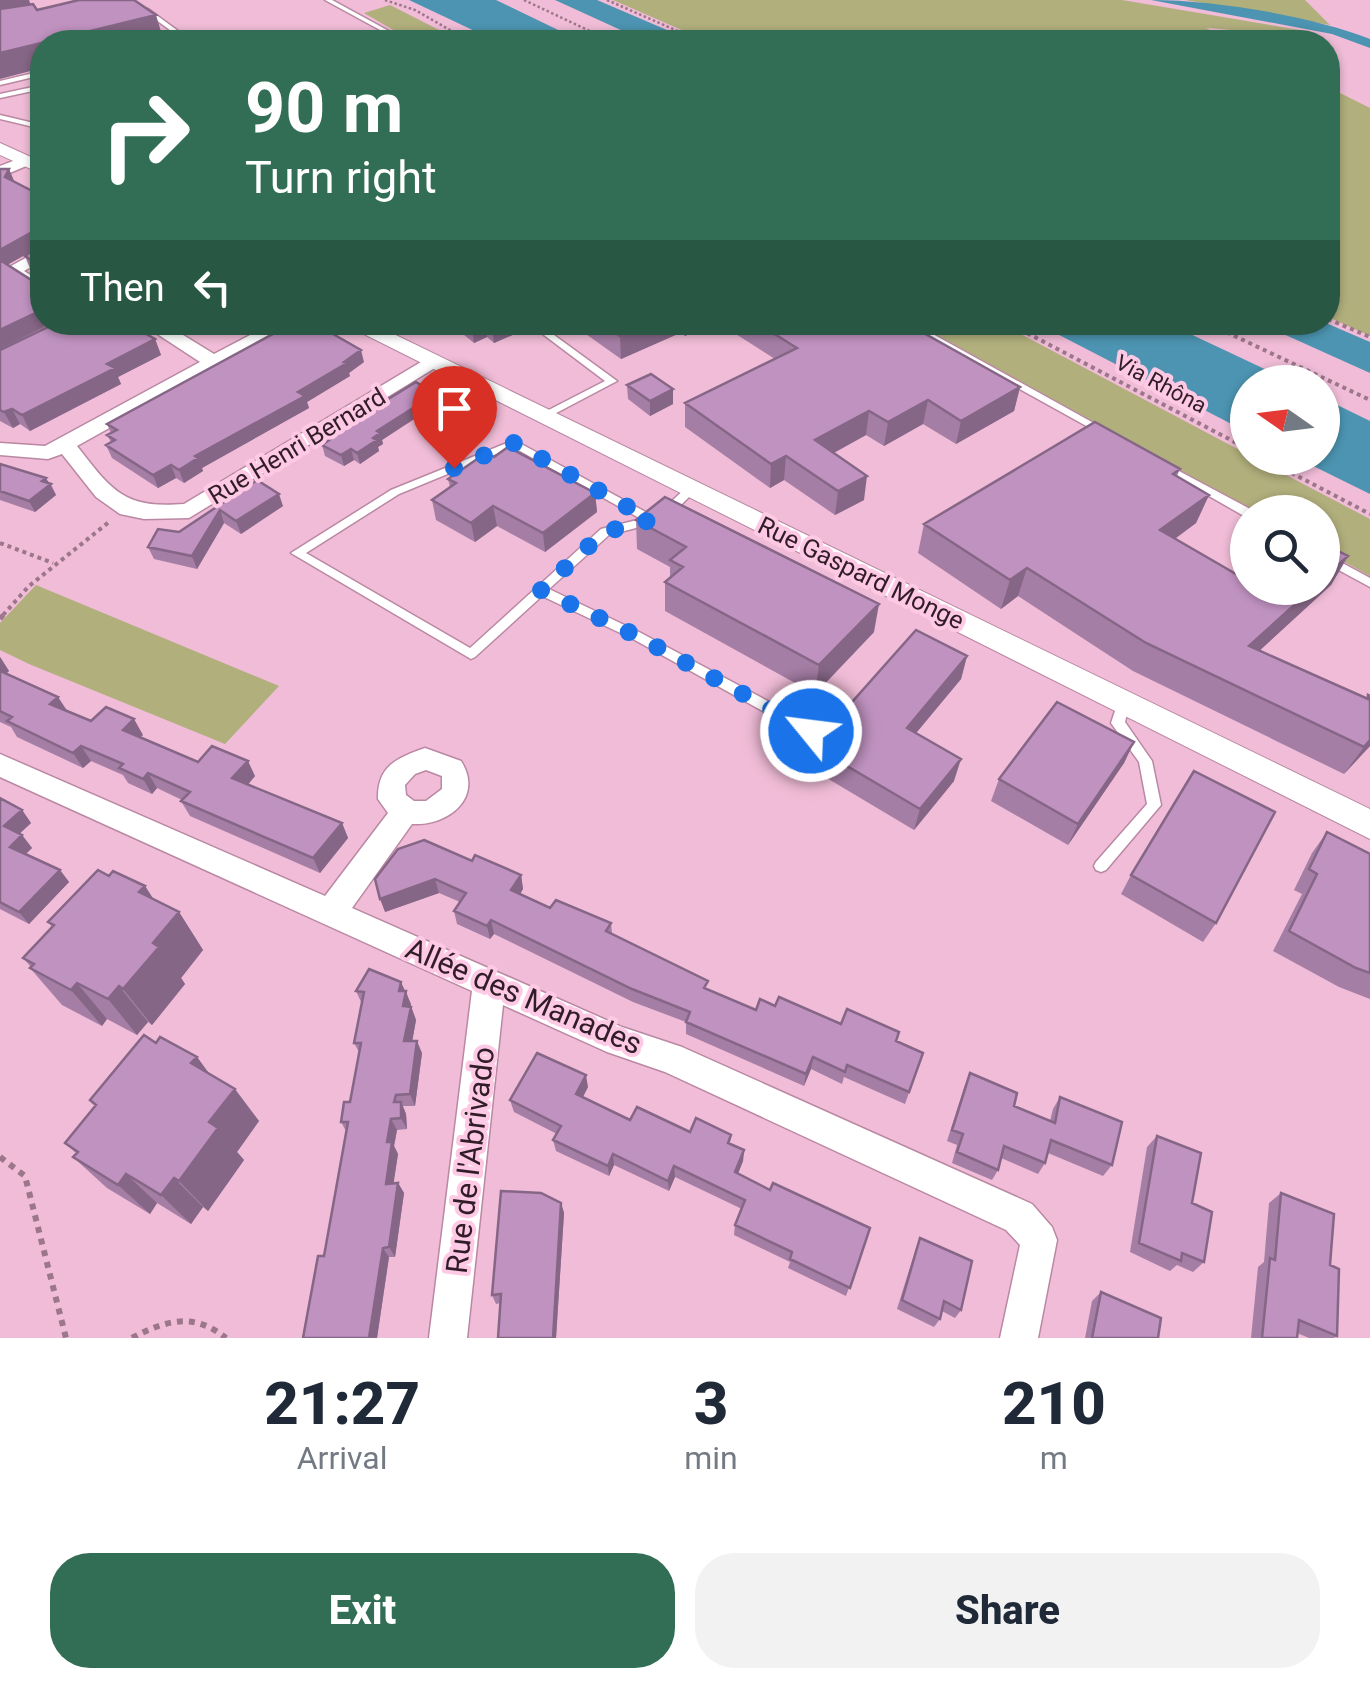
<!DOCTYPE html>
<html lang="en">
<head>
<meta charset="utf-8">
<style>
  :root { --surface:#fff; --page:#f2f2f3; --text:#1f2937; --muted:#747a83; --accent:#326d56 }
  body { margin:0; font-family:Roboto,sans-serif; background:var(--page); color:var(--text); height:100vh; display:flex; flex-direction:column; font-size:38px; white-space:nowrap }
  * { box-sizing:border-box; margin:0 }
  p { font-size:32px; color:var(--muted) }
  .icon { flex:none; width:55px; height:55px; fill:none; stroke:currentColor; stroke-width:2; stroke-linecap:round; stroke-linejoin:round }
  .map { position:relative; height:1338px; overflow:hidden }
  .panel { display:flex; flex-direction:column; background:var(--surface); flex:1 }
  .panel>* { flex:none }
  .banner { position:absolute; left:30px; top:30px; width:1310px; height:305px; border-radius:40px; box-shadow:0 2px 8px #0004; background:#326d56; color:#fff; overflow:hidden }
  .needle { width:65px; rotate:284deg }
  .buttons { position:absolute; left:1230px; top:365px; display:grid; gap:20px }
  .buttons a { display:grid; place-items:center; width:110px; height:110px; border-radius:50%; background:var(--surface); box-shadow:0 2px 8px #0004; font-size:50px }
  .pin { position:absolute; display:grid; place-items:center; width:85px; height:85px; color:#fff; margin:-102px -42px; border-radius:50% 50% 50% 0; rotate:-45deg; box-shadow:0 0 10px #0007 }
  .pin .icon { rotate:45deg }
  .me { position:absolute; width:110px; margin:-55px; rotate:299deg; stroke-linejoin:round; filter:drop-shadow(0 0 8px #0008) }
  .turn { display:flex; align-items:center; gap:35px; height:210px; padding:0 50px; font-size:45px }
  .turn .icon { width:130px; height:130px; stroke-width:2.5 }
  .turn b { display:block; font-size:70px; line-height:85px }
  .then { display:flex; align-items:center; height:95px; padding:0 50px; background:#0003; gap:20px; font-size:38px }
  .eta { display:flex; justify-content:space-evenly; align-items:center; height:170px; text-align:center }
  .eta b { font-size:60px; font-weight:800; line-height:70px }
  .action { display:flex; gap:20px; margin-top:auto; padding:20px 50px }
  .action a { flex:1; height:115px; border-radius:40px; background:var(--accent); color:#fff; font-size:40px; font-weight:800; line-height:115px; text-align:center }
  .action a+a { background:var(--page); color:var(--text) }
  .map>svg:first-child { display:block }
  .green { fill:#b1af7c }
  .water { fill:#4c94b1 }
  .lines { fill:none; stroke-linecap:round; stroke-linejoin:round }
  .canal { fill:#4c94b1; fill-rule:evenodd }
  .service-casing { stroke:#ba88a2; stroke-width:3 }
  .minor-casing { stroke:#ba88a2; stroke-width:3 }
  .tertiary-casing { stroke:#ba88a2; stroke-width:2 }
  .path-far3 { stroke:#9c768a; stroke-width:2.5; stroke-dasharray:2.5 2.5; stroke-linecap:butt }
  .path-far2 { stroke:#9c768a; stroke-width:4; stroke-dasharray:4 4; stroke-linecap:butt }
  .path-far1 { stroke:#9c768a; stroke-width:5; stroke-dasharray:5 5; stroke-linecap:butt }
  .path { stroke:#9c768a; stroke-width:6; stroke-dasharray:6 6; stroke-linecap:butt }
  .service { fill:#fff; fill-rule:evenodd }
  .minor { fill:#fff; fill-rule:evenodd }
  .tertiary { fill:#fff; fill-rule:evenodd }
  .wall { fill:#a57ea5; fill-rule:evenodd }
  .shaded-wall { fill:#866686 }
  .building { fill:#c092c0; stroke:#866686; stroke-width:2.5 }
  .route { stroke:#1a73e8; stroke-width:18; stroke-dasharray:0 32.4 }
  .labels { text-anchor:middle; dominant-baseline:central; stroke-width:8; stroke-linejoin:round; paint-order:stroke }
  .far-street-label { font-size:22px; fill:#311d28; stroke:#fec9e4 }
  .street-label { font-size:25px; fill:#311d28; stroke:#fec9e4 }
  .near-street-label { font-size:30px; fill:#311d28; stroke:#fec9e4 }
</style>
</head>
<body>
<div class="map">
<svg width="1370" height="1338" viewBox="0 0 1370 1338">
  <rect width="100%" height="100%" fill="#f0bcd7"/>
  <path class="green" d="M613 0H1122L1312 32 1309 36 1206 28 1235 42H709Z
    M1185 0H1305L1330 25Z
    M390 5 451 36 414 42 364 13Z
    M1328 87 1370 108V336L1328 317Z
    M925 322 1000 323 1247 454 1248 458H1254L1370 519V576L1323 550 1322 512H1255L928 330Z
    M36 585 279 686 225 744 29 664 0 650V623Z"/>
  <path class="water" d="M409 0H496L583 42H498Z
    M555 0H597L695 42H647Z
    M1036 323H1167L1292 382H1248L1247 432Z
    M1259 323H1326L1370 342V373Z
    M1323 398 1370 421V494L1297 458H1322Z"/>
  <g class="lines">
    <path class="canal" d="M1151 0C1215 0 1311 16 1370 39V48L1332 34Z"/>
    <g class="service-casing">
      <path id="service" d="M325 0H332L409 42H402Z
        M144 9H148L185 36V38L162 42 178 36 144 11Z
        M42 71V75L0 85V81Z
        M42 85V89L0 98V94Z
        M0 115 42 125V141L38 160 31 158 38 128 0 119Z
        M899 322H911L1108 431 1107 433H1099Z
        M543 327 617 381 543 420 538 417 539 415 605 381 540 332 538 330Z
        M514 440 651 515 662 510 686 488H694L695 490 694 492 670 516 655 523 609 535 549 589 641 633 816 727 818 731 816 735H806L633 639 542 596 475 657 471 659 291 553 391 490ZM513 447 641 519 601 529 470 648 306 553 399 494Z
        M1164 463 1252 510 1253 512H1248V516H1244L1160 468 1159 466Z
        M1322 552 1370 578V587L1322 561Z
        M1124 697 1129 699 1130 702 1125 722 1152 761 1161 805 1106 870 1101 872 1096 870 1094 866 1096 862 1147 804 1139 762 1111 723 1119 699Z"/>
    </g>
    <g class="minor-casing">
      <path id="minor" d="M26 156 34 161 31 164 0 177V166Z
        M42 249V261L24 271 42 282V294L2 271Z
        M139 322H162L214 354 275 322H299L77 446C112 491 124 509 184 504L426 359H440L443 363 189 518 144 519 120 514 96 497 62 454 48 459 0 455V443L45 446 200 362Z
        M425 748 461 761C484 797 449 826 412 824L352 908 622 1027 682 1047 1032 1204 1052 1227 1057 1240 1038 1338H1000L1020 1245 1006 1230 665 1072 607 1052 503 1005 467 1338H429L472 991 0 777V754L325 896 388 813 378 799C377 766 397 758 425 748ZM426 770 442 776V789L426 801H414L406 795 405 785 415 774Z"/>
    </g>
    <g class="tertiary-casing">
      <path id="tertiary" d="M0 143 42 162V174L0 155Z
        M340 322H369L1370 809V839Z"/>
    </g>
    <path class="path-far3" d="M385 0 415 10 471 42
      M524 0 613 42
      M607 0 703 42
      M444 40 460 37"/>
    <path class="path-far2" d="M1328 319 1370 337
      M1006 322 1248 449
      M1205 322 1370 400
      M1263 458 1370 514
      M0 543 53 563
      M3 615 29 586 109 522"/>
    <path class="path-far1" d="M0 619 5 613"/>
    <path class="path" d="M0 1157 25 1176 66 1338
      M132 1338C166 1320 194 1312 226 1338"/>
    <use href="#service" class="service"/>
    <use href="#minor" class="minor"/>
    <use href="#tertiary" class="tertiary"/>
  </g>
  <path class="wall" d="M0 169H9L14 182 54 322 0 349ZM31 252 25 256 31 271 36 274V283L7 265Z
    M193 322H233L212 333Z
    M448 322H542L494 343 487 337 474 343Z
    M555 322H715L685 336 680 333 621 359 576 327 568 331Z
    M717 322H904L1020 387 1014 411 956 444 923 424 884 446 866 435 834 453 864 500 835 515 784 480 770 488 685 427V403L775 359Z
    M155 339 161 355 118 377 121 384 30 431 20 424 13 428 0 421V350Z
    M364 362 349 373 350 376 307 402 309 408 202 468 203 471 184 483 176 478 158 488 112 458 106 445 111 442 107 435 111 433 107 424Z
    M627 385 673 389V404L650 416 628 399Z
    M437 404 382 440 383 444 378 447 379 451 360 464 354 460 344 466 325 456 322 445 329 440 328 436Z
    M494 457 595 493 597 512 545 552 497 526 475 542 436 520 432 500 450 487 448 479Z
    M0 464 51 484 56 495 35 512 0 500Z
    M1180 469 1177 476 1209 495 1196 523 1175 539 1236 574 1348 556 1331 585 1260 650 1366 698 1368 695 1370 696V746L1344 774 1133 671 1018 596 1001 609 918 553 924 524Z
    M257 480 283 506 241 534 224 523 197 569 154 559 148 547 179 532Z
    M636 520 874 632 815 694 665 611V582L670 578V567L637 549Z
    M967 656 961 679 916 733 954 781 914 830 810 768 813 746Z
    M0 657 9 671 6 674 67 711 91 721 143 735 140 737 198 762 255 776 248 785 342 823 348 838 320 873 190 816 181 801 182 800 157 788 152 794 128 783 123 775 91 761 83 768 17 737 11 727 0 722Z
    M1134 742 1124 763 1068 845 991 801 999 779Z
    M0 798 22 810 31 823 19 834 22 835 32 848 26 854 60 870 69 882 29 924 0 909Z
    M1327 832 1370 854V999L1339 987 1273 951 1302 894 1294 890 1312 853Z
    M424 840 472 861 521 875 523 889 520 894 550 908 611 923 612 933 708 990 756 1010 775 1006 896 1041 923 1053 905 1104 844 1077 842 1084 811 1069 804 1086 686 1034V1022L633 1002 494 934 490 939 457 924 454 911 460 902 439 893 385 912Z
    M1131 875 1216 923 1203 942 1121 894Z
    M109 876 145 886 153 899 179 912 203 950 181 978 185 984 152 1025 148 1022 137 1035 107 1019 102 1026 62 1005 30 968 31 967 23 958 52 927 48 922Z
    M356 991H406L416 1020 412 1041 422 1053 415 1106H403L406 1114 407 1129 397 1130 394 1146 398 1154 393 1183H398L404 1193 395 1257H389L377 1338H303L324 1256 346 1131 341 1122 350 1102 359 1052 354 1043 362 1004Z
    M156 1043 197 1057 209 1074 259 1121 237 1152 244 1160 208 1211 203 1207 191 1224 157 1203 150 1214 107 1188 73 1157 77 1154 65 1143 95 1106 90 1100Z
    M970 1073 1014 1106 1050 1121 1053 1109 1060 1097 1112 1165 1103 1176 1048 1153 1045 1163 1038 1174 1001 1158 998 1170 992 1180 952 1163 957 1145 947 1141 965 1085Z
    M588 1087 583 1097 630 1120 690 1132 731 1135 730 1144 744 1150 743 1161 738 1174 770 1190 870 1228 846 1296 788 1268 790 1262 734 1235 735 1225 742 1209 675 1177 669 1191 614 1165 609 1176 556 1151 553 1140 557 1134 514 1112 510 1100Z
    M1157 1136 1192 1203 1204 1262 1193 1272 1177 1265 1170 1271 1130 1252 1147 1147Z
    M1281 1193 1330 1265 1337 1336 1334 1338H1309L1297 1333V1338H1251L1258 1267 1264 1262 1269 1203Z
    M561 1203 564 1213 556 1338H498L500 1303 496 1304 492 1295Z
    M920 1238 961 1310 955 1318 942 1311 940 1319 934 1327 897 1309 916 1248Z
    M1101 1292 1158 1338H1085L1092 1301Z"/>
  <path class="shaded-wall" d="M0 0H29L35 16 0 23Z
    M156 15 163 38 144 42H44Z
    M42 43V68L0 79V53Z
    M9 169 15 183 5 177Z
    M36 230 42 245 0 269V250Z
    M42 310V322H54L0 349V330Z
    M209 322H233L212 333Z
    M471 322H485L487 337 474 343Z
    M491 322H542L494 343Z
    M567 322H575L576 327 568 331Z
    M651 322H680V333L621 359 620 336Z
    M685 322H715L685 336Z
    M155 339 161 355 118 377 121 384 30 431 22 415 107 364Z
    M361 350 364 362 349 373 350 376 307 402 309 408 202 468 203 471 184 483 179 470 195 456 298 392Z
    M1020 387 1014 411 956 444 961 421Z
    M673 389V404L650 416V401Z
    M435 394 437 404 382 440 383 444 378 447 379 451 360 464 357 453 373 438 377 431Z
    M928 400 923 424 884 446 888 422Z
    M12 409 20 424 13 428 4 412Z
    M869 411 866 435 813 464 815 440Z
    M351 449 354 460 344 466 341 455Z
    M786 456 784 480 770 488 771 464Z
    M171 465 176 478 158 488 153 475Z
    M867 476 864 500 835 515 838 491Z
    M46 478 56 495 35 512 29 501 42 481Z
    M595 493 597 512 545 552 543 533Z
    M279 494 283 506 241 534 236 521Z
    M1209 495 1196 523 1148 558 1160 530Z
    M493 506 497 526 475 542 471 523Z
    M220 510 224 523 197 569 192 556Z
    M1348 556 1331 585 1234 674 1249 646 1313 588H1322V579Z
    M1027 568 1018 596 1001 609 1010 580Z
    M879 604 874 632 815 694 819 665Z
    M967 656 961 679 902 750 907 728Z
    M0 657 9 671 0 679Z
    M58 697 68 712 50 704Z
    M134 719 143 735 132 745 123 730Z
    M1370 740V746L1344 774 1364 747Z
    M1134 742 1124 763 1068 845 1078 824Z
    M81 746 91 761 83 768 73 753Z
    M961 759 954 781 914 830 920 809Z
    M248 761 255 776 239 794 232 778Z
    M148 773 157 788 152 794 143 779Z
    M22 810 31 823 14 839 4 826Z
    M342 823 348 838 320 873 313 858Z
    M22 835 32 848 20 859 10 847Z
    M60 870 69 882 29 924 19 912Z
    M521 875 523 889 514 904 511 890Z
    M435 879 439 893 385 912 380 899Z
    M145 886 169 923 179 912 203 950 181 978 185 984 152 1025 123 989 139 892Z
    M491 920 494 934 490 939 487 926Z
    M401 982 411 1004 408 1019 399 991Z
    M77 983 107 1019 102 1026 71 990Z
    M119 986 148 1022 137 1035 108 999Z
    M411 1007 416 1020 410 1054 404 1041Z
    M417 1041 422 1053 415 1106 410 1094Z
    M197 1057 222 1091 191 1063Z
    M813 1057 811 1069 804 1086 806 1074Z
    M586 1075 588 1087 578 1106 576 1094Z
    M235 1089 259 1121 237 1152 244 1160 208 1211 179 1181 209 1122Z
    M401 1102 406 1114 407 1129 401 1118Z
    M391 1119 397 1130 394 1146 398 1154 392 1194 386 1184 387 1142Z
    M744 1150 743 1161 734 1183 735 1172Z
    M613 1154 614 1165 609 1176 608 1166Z
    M674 1166 675 1177 669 1191 668 1181Z
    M126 1174 157 1203 150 1214 118 1185Z
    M174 1178 203 1207 191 1224 161 1195Z
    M398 1183 404 1193 395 1257 389 1247Z
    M561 1203 564 1213 556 1338H553Z
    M383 1248 389 1257 377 1338H369Z"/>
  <path class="building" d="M79 0H134L156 15 0 53V9L33 4 37 10Z
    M0 169H9L5 177 42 196V310L0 330V260L36 283 37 264 25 256 39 246 36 230 0 250Z
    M58 322H125L155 339 107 364 115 368 22 415 12 409 4 412 0 410V350Z
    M295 322H312L361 350 344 362 347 363 298 392 305 396 195 456 198 458 179 470 171 465 153 475 106 445 115 440 107 435 117 430 107 424Z
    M601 322H651L620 336Z
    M755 322H904L1020 387 961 421 928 400 888 422 869 411 815 440 867 476 838 491 786 456 771 464 685 403 797 348Z
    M651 374 673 389 650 401 627 385Z
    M416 382 435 394 377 431 380 433 373 438 377 440 357 453 351 449 341 455 322 445 332 438 328 436Z
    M1095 422 1180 469 1173 474 1209 495 1160 530 1236 574 1248 564V588H1313L1249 646 1368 699V695L1370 696V740L1364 747 1146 643 1027 568 1010 580 924 524Z
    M508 447 595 493 543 533 493 506 471 523 432 500 456 483 448 479 486 453 494 457Z
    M0 464 46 478 42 481 51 484 29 501 0 491Z
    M257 480 279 494 236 521 220 510 192 556 148 547 158 529 179 532Z
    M665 497 879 604 819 665 665 582 683 567 670 560 686 547 636 520Z
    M1322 543 1348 556 1322 579Z
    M916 630 967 656 907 728 961 759 920 809 813 746Z
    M0 671 58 697 50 704 91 721 106 707 134 719 123 730 198 762 212 746 248 761 232 778 342 823 313 858 181 801 190 792 148 773 143 779 119 768 123 764 81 746 73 753 7 721 12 717 0 711Z
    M1057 702 1134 742 1078 824 999 779Z
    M1194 771 1275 812 1216 923 1131 875Z
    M0 798 22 810 4 826 22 835 10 847 60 870 19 912 0 902Z
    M1327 832 1370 854V973L1356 968 1289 931 1317 874 1309 869Z
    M424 840 472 861 475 855 521 875 511 890 550 908 556 900 611 923 606 931 708 981 704 988 756 1010 760 999 775 1006 779 997 841 1024 847 1009 899 1032 896 1041 923 1053 909 1092 847 1065 845 1072 813 1057 806 1074 686 1022 690 1012 632 989 491 920 487 926 454 911 466 893 435 879 380 899 375 879 398 849Z
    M98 870 109 876 113 871 145 886 139 892 179 912 153 943 159 947 123 989 119 986 108 999 77 983 71 990 30 968 34 964 23 958 54 925 48 922Z
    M369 969 401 982 399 991H406L403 1006 411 1007 404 1041H417L410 1094 396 1095 394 1102H401V1118L391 1119 387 1142H392L386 1184 398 1183 389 1247 383 1248 369 1338H303L318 1256H324L348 1122H341L344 1102H350L361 1043H354L364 992 356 991Z
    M144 1035 156 1043 160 1037 197 1057 191 1063 235 1089 209 1122 218 1128 179 1181 174 1178 161 1195 126 1174 118 1185 73 1157 78 1152 65 1143 96 1105 90 1100Z
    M537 1053 586 1075 576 1094 630 1120 637 1107 690 1132 696 1118 731 1135 728 1143 744 1150 735 1172 770 1190 773 1183 870 1228 850 1288 790 1259 792 1252 735 1225 745 1200 674 1166 668 1181 613 1154 608 1166 553 1140 561 1126 510 1100Z
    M970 1073 1017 1093 1014 1106 1055 1123 1060 1097 1122 1122 1112 1165 1051 1140 1045 1163 1004 1146 998 1170 957 1152 963 1134 952 1130Z
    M1157 1136 1201 1153 1192 1203 1212 1212 1204 1262 1182 1253 1181 1261 1139 1243Z
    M501 1191 541 1193 561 1203 553 1338H498L501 1294 492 1295Z
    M1281 1193 1334 1214 1330 1265 1339 1269 1337 1336 1299 1320 1297 1338H1262L1270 1258 1275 1260Z
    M920 1238 972 1261 961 1310 944 1301 940 1319 902 1300Z
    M1101 1292 1161 1318 1158 1338H1092Z"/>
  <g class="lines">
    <path class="route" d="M454 468 514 443 651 520 604 532 541 590 637 636 811 731"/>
  </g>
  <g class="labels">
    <g class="far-street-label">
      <text transform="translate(1161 384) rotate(28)">Via Rhôna</text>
    </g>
    <g class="street-label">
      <text transform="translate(297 446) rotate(-31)">Rue Henri Bernard</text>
      <text transform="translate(861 573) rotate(26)">Rue Gaspard Monge</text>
    </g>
    <g class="near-street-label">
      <text transform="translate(524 996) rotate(23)">Allée des Manades</text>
      <text transform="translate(470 1160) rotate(-83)">Rue de l'Abrivado</text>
    </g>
  </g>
</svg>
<div class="buttons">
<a><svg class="needle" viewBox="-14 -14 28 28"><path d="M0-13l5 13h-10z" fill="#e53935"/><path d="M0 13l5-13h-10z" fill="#747a83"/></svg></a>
<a><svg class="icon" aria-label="search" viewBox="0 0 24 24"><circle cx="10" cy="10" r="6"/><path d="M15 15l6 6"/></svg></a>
</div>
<div class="pin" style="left:454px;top:468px;background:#d93025"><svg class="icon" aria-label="arrive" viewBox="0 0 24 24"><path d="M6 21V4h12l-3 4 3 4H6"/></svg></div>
<svg class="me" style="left:811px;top:731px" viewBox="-20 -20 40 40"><circle r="17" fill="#1a73e8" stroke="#fff" stroke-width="3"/><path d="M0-11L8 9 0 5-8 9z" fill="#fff"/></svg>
<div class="banner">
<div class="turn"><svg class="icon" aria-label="right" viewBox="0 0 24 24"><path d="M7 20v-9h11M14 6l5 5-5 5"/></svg><div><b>90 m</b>Turn right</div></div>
<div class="then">Then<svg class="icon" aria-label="left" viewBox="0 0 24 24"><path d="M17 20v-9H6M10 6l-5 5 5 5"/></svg></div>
</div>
</div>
<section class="panel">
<div class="eta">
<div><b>21:27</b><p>Arrival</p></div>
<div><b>3</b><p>min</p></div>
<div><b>210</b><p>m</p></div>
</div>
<div class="action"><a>Exit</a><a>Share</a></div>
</section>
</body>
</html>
